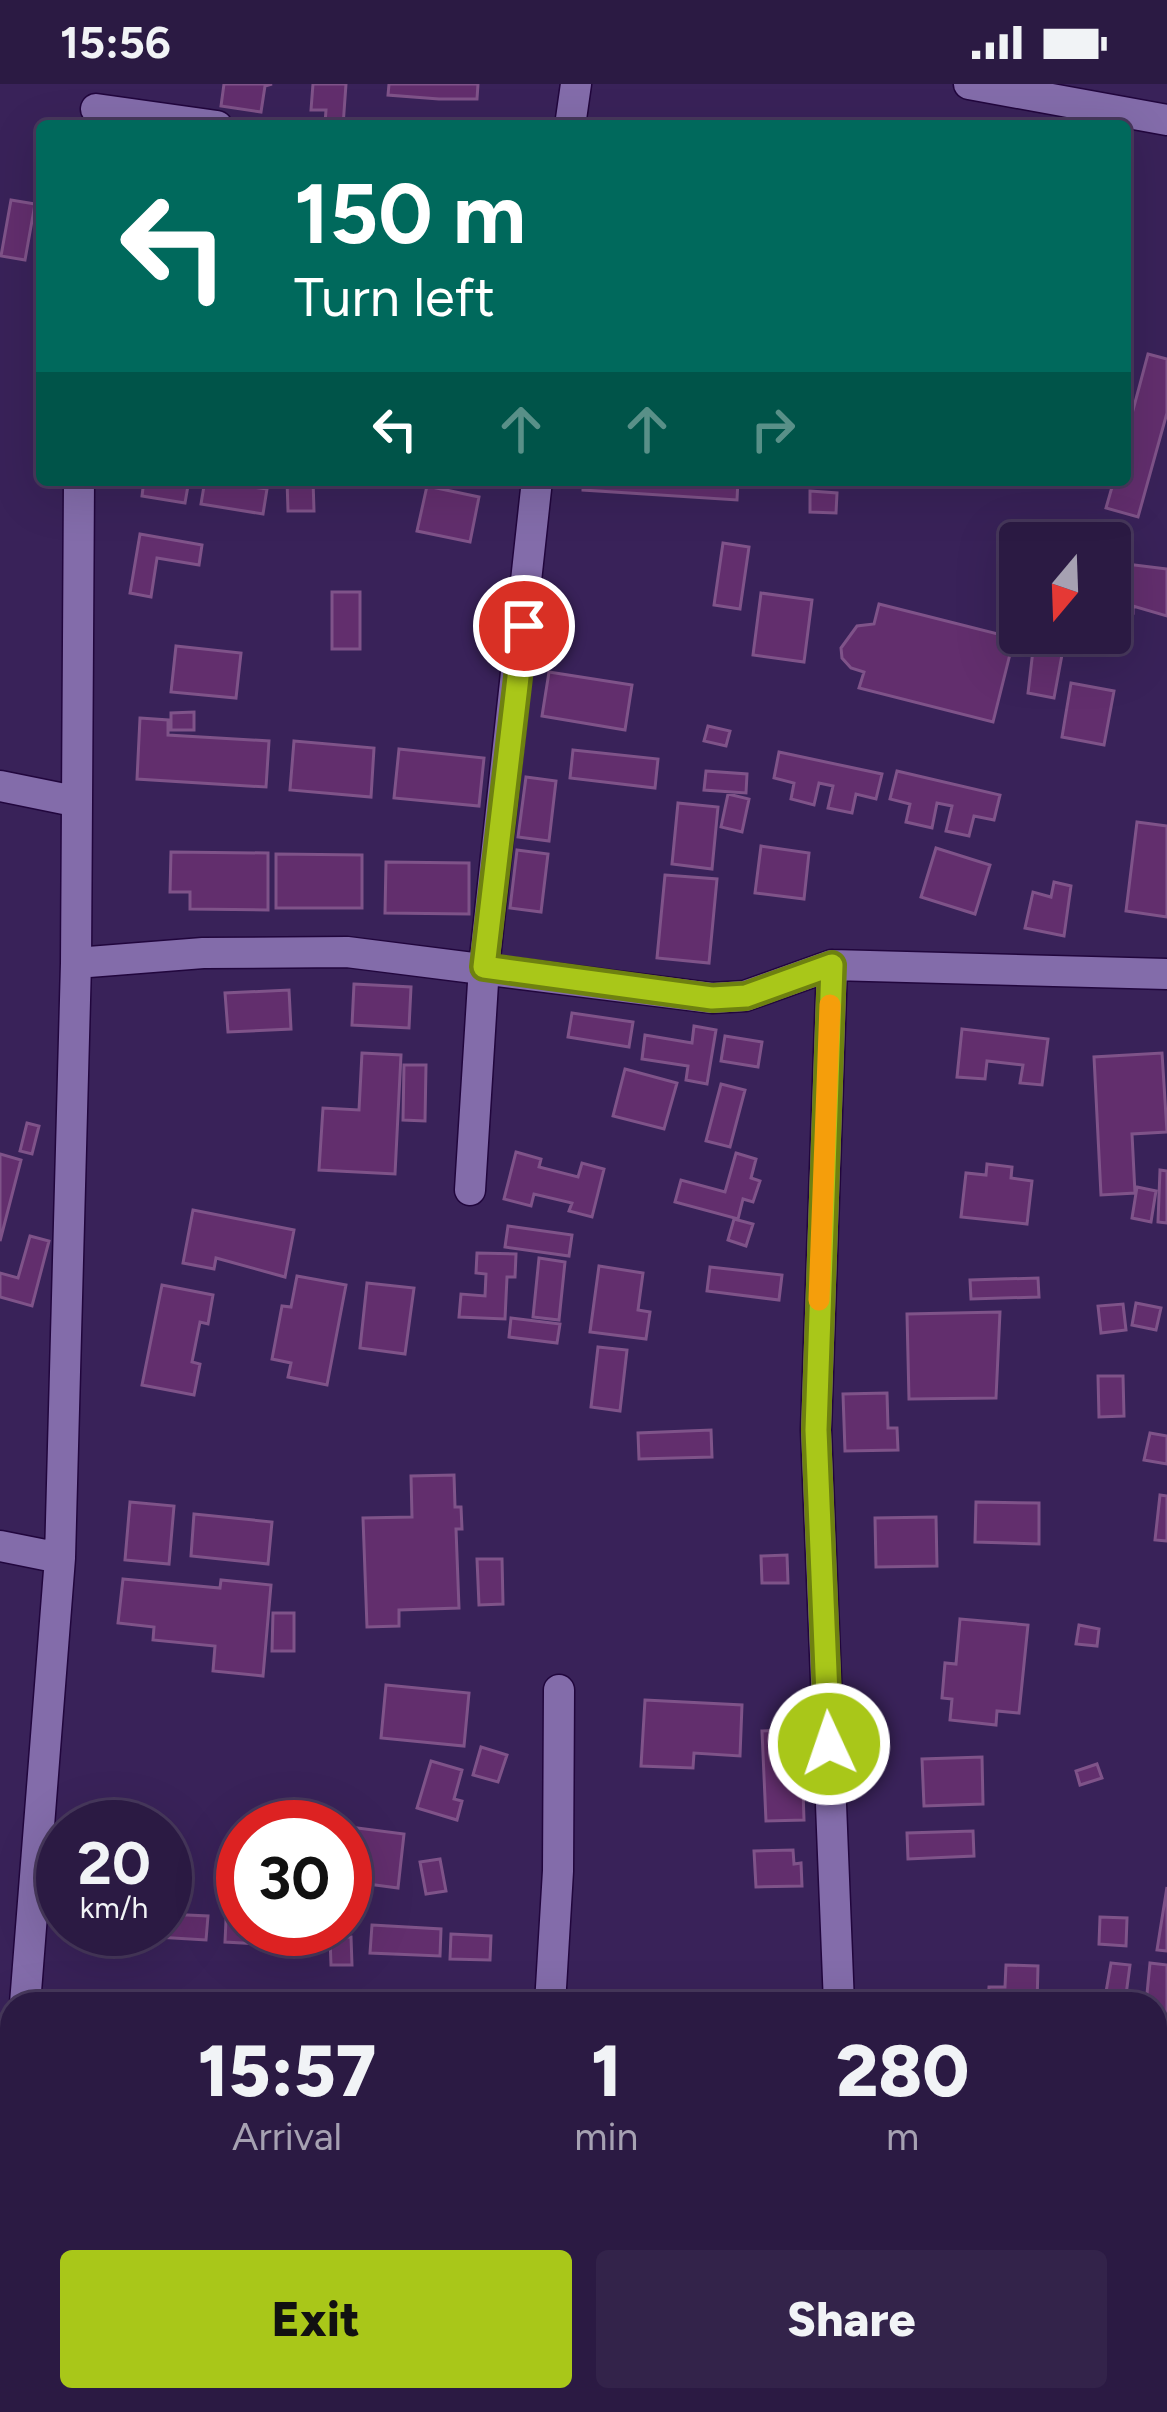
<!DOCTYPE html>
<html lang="en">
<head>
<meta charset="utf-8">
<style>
  :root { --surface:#2b1a43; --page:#33234a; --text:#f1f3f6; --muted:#a6a1b2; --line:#47385c; --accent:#a9c719 }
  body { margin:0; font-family:Figtree,sans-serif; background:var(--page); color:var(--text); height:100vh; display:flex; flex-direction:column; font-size:45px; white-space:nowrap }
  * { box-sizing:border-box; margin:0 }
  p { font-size:39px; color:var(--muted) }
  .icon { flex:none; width:66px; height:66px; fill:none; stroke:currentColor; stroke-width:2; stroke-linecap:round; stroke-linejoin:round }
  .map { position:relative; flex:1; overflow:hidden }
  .details { position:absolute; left:0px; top:1908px; width:1167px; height:420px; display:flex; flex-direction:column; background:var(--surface); border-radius:36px 36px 0 0; box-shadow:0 12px 48px #0002,0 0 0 3px var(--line) }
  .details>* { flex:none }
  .hud { position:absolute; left:36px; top:36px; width:1095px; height:366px; border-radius:12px; box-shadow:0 12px 48px #0002,0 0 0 3px var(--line); background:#00695c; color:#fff; overflow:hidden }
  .needle { width:78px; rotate:199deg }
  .tools { position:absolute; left:999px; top:438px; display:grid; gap:24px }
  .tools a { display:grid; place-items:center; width:132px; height:132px; border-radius:12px; background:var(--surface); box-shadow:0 12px 48px #0002,0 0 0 3px var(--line); font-size:60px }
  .speed { position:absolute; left:36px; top:1716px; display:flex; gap:24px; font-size:60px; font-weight:700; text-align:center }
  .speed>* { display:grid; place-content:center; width:156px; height:156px; border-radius:50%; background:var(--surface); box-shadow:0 12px 48px #0002,0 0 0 3px var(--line); line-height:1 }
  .speed small { font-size:30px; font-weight:400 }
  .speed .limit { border:18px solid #d22; background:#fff; color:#111 }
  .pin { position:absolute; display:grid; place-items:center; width:102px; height:102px; color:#fff; margin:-51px; border:6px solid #fff; border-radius:50%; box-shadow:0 3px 12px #0007 }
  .me { position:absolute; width:132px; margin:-66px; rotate:357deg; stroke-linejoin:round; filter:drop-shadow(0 0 9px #0008) }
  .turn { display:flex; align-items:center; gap:42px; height:252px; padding:0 60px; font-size:54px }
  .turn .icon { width:156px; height:156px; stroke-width:2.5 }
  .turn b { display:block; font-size:84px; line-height:102px }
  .lanes { display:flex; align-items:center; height:114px; padding:0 60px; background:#0003; justify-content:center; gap:60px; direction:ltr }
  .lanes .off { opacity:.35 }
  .eta { display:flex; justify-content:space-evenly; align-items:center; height:204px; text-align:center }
  .eta b { font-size:72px; font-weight:800; line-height:84px }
  .action { display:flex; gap:24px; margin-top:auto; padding:24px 60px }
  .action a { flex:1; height:138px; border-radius:12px; background:var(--accent); color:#111; font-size:48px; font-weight:800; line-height:138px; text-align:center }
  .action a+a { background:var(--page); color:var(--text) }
  .status { display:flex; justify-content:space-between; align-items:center; height:84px; padding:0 60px; background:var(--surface); direction:ltr }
  .status svg { height:33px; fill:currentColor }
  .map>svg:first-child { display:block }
  .building { fill:#622e6d; stroke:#7f5389; stroke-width:3 }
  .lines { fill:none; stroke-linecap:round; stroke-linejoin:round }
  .minor-casing { stroke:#21063d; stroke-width:33 }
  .minor { stroke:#836caa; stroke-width:30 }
  .route-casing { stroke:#6e8110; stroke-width:30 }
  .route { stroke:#a9c719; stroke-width:21 }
  .slow { stroke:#f59e0b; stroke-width:21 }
</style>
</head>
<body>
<div class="status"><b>15:56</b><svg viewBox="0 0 49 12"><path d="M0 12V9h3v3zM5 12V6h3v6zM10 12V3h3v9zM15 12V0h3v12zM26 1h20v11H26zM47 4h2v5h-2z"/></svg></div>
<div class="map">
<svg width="1167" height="2328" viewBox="0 0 1167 2328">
  <rect width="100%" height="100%" fill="#392259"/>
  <path class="building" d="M224 0H272L265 2 261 28 221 22Z
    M313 0H346L343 42 325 40 326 26H311Z
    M389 0H478L477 15H439L388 11Z
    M11 116 35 120 25 176 1 172Z
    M1148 270 1167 275V329L1138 433 1106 424 1114 396H1125V356Z
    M144 396H189L185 419 142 412Z
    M205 396 267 405 263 430 201 420Z
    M287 396H313L314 427H288Z
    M583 396H738L737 416 583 406Z
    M427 402 479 413 470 458 417 447Z
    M810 407 837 409 836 429 810 428Z
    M140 450 202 461 199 481 157 474 151 513 130 509Z
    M723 459 749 463 740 525 714 521Z
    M1110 478 1167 485V532L1133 522V529L1110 526Z
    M332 508H360V565H332Z
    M761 509 812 516 804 578 753 571Z
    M879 520 1014 554 993 638 859 604 864 588 851 584 842 574 841 564 857 542 874 540Z
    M1035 549H1066L1054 614 1028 609Z
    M176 562 241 569 236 614 171 608Z
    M549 588 632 601 625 646 542 632Z
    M1071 599 1114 607 1104 661 1062 653Z
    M194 628V646H171V629Z
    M140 634 168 636V651L269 657 266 703 137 695Z
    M708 642 730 647 726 662 704 657Z
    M294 657 374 664 371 713 290 706Z
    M399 665 484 674 479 722 394 714Z
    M573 666 658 675 655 704 570 694Z
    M779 668 882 690 876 715 856 710 852 729 828 724 833 702 819 699 814 721 791 715 794 699 774 694Z
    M706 687 747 690 746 709 704 706Z
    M897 687 1000 711 994 736 974 732 969 752 946 747 952 722 937 719 932 744 906 738 910 720 890 715Z
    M526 693 556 697 549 757 518 753Z
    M728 710 749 715 742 748 721 743Z
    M678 719 718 723 712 785 672 780Z
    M1137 738 1167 742V833L1126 827Z
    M761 762 809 769 804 815 755 809Z
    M936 764 990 781 975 830 921 813Z
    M517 766 548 770 541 828 510 824Z
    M171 768 268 769V826L190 825V808H170Z
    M276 770 362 771V824H276Z
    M386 778 469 779V830L385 829Z
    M665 791 717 795 709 879 657 874Z
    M1054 798 1071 802 1064 852 1025 844 1033 808 1051 813Z
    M354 900 411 903 409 944 352 941Z
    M289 906 291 945 228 948 225 909Z
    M572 929 633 938 629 963 568 953Z
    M694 942 716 946 707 1000 686 996 688 982 642 975 645 951 692 959Z
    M962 945 1048 955 1042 1001 1020 999 1023 981 987 977 985 995 957 993Z
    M725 952 762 958 758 983 721 977Z
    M362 969 401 971 395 1090 319 1086 323 1024 359 1026Z
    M1162 969 1167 1048 1132 1050 1135 1109 1101 1111 1094 973Z
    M404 981H426L425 1037 403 1036Z
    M625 985 677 999 664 1045 613 1032Z
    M721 1000 745 1006 730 1063 706 1057Z
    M27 1039 39 1042 32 1070 20 1067Z
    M516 1068 541 1075 539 1083 578 1093 582 1079 604 1085 592 1133 569 1127 572 1119 534 1110 531 1122 504 1115Z
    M736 1069 756 1075 751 1094 760 1097 753 1118 743 1115 738 1135 675 1118 681 1096 725 1108Z
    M0 1070 21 1076 0 1157Z
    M987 1080 1012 1083 1011 1094 1032 1097 1027 1140 961 1133 966 1089 986 1091Z
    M1160 1086 1167 1087V1139L1158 1138Z
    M1137 1103 1156 1107 1151 1138 1132 1134Z
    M193 1126 294 1146 285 1193 216 1174 214 1185 183 1179Z
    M734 1135 753 1140 746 1162 728 1156Z
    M508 1142 572 1151 569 1172 505 1163Z
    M30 1152 49 1157 32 1222 0 1213V1189L18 1194Z
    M477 1169 516 1170 515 1193H507L505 1235 459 1233 461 1210 485 1212 486 1190 476 1189Z
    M539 1174 565 1178 559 1236 533 1233Z
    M599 1182 643 1189 638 1226 650 1228 646 1255 590 1248Z
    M710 1183 782 1191 779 1216 707 1207Z
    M297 1192 346 1201 327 1301 288 1293 291 1279 272 1275 282 1222 291 1223Z
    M1038 1194 1039 1213 971 1215 970 1196Z
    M367 1199 414 1204 405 1270 360 1264Z
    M162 1201 213 1211 208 1240 200 1238 192 1278 200 1280 194 1311 142 1301Z
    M1136 1219 1161 1224 1156 1246 1132 1241Z
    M1123 1220 1126 1246 1101 1249 1098 1222Z
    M1000 1228 996 1314 909 1315 907 1230Z
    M511 1234 560 1240 557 1259 509 1253Z
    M598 1263 627 1266 620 1327 591 1323Z
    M1098 1292H1123L1124 1332 1099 1333Z
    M887 1309 888 1344H897L898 1366 845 1367 843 1310Z
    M711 1346 712 1373 639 1375 638 1349Z
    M1150 1349 1167 1352V1380L1144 1376Z
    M454 1391 455 1423H461L462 1445H456L459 1524 399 1526V1542L367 1543 363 1434 412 1433 411 1392Z
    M1160 1411 1167 1412V1457L1155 1456Z
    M130 1418 174 1422 169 1480 125 1476Z
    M976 1418 1039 1419V1460L975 1458Z
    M194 1430 272 1438 268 1480 191 1472Z
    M936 1433 937 1482 876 1483 875 1434Z
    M787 1471 788 1499H762L761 1472Z
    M477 1475H502L503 1520 479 1521Z
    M123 1495 220 1504 221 1496 271 1501 263 1592 213 1587 215 1562 153 1556 154 1543 118 1539Z
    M273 1529H294V1567H272Z
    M960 1535 1028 1541 1019 1629 997 1627 996 1641 950 1636 952 1615 942 1614 945 1579 956 1580Z
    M1079 1541 1099 1545 1097 1562 1076 1560Z
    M386 1601 469 1609 464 1662 381 1654Z
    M645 1616 742 1621 740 1672 694 1669 693 1684 641 1682Z
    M801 1645 804 1736 766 1737 762 1647Z
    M481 1663 507 1671 498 1698 473 1691Z
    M982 1673 983 1720 924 1722 922 1675Z
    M431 1677 462 1686 454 1715 462 1717 457 1736 417 1724Z
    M1097 1680 1102 1694 1080 1701 1076 1687Z
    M342 1742 404 1750 398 1804 345 1797Z
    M973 1747 974 1772 908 1775 907 1749Z
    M793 1766 794 1780 801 1779 802 1802 756 1803 754 1767Z
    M440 1775 446 1807 426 1810 420 1778Z
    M1167 1803V1867L1157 1866Z
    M165 1830 208 1832 206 1856 157 1853V1845H165Z
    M1100 1833 1127 1834 1126 1862 1099 1860Z
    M226 1836 243 1837V1845H302L301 1862 225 1858Z
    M372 1841 441 1845 440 1872 370 1869Z
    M451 1850 491 1852 490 1876 450 1875Z
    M330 1853H351L352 1881H331Z
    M1111 1879 1130 1881 1126 1911 1106 1908Z
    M1150 1879 1167 1881V1936L1155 1934V1920H1146Z
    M1006 1881 1038 1882 1037 1920H988L989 1903H1005Z
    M1158 2053 1167 2054V2159L1155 2157Z
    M1155 2180 1167 2182 1164 2328H1098L1100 2316H1155Z
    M440 2316H484L483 2328H440Z
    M663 2316H731L728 2328H671L661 2326Z"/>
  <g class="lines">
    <g class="minor-casing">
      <path id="minor" d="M969 0 1167 36
        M96 25 217 42
        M570 42 576 0
        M0 702 74 717
        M76 879 203 869 347 868 712 914 745 912 832 881 1167 890
        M832 881 816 1346 839 1920
        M470 1106 484 883 537 396
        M0 1462 60 1474
        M25 1920 60 1474 76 879 79 396
        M550 1920 558 1787 559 1606
        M0 2245 12 2090
        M501 2328 503 2316
        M793 2328 795 2316"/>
    </g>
    <use href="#minor" class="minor"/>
  </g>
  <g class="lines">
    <g class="route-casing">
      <path id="route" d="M524 542 484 883 712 914 746 912 832 881 816 1346 829 1660"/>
    </g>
    <use href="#route" class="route"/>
    <path class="slow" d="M819 1216 830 921"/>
  </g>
</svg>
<div class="tools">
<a><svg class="needle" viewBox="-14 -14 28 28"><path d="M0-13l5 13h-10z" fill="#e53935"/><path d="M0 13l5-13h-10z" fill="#a6a1b2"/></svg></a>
</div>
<div class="speed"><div>20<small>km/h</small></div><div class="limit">30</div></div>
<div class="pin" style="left:524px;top:542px;background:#d93025"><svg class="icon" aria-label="arrive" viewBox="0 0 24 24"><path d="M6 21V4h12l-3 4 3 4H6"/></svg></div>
<svg class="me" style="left:829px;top:1660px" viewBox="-20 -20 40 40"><circle r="17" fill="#a9c719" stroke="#fff" stroke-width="3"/><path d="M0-11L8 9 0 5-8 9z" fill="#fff"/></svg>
<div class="hud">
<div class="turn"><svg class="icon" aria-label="left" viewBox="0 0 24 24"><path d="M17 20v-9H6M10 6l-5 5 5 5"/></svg><div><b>150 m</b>Turn left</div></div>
<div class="lanes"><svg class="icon" aria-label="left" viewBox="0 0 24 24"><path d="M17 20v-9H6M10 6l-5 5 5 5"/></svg><svg class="icon off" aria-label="ahead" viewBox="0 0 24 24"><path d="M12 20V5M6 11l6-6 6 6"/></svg><svg class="icon off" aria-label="ahead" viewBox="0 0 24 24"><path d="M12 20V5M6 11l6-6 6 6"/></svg><svg class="icon off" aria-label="right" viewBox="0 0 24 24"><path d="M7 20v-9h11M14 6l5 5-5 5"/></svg></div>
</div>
<section class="details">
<div class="eta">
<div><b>15:57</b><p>Arrival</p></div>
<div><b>1</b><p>min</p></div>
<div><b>280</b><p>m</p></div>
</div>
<div class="action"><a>Exit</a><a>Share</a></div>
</section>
</div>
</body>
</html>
